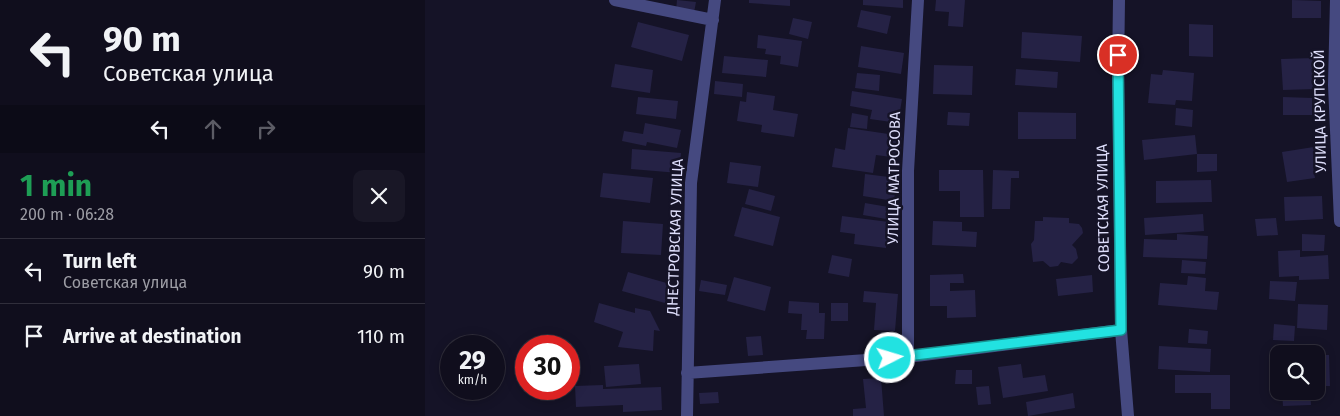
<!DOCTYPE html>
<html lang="en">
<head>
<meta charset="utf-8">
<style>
  :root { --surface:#100e1d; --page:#191726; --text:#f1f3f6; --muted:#9c9ca4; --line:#302e3b }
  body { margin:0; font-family:"Fira Sans",sans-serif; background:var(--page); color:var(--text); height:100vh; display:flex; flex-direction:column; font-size:19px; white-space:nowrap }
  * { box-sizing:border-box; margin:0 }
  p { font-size:16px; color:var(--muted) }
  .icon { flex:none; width:28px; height:28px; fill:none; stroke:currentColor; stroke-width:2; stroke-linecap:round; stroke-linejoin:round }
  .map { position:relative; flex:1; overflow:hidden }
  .details { display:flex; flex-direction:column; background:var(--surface); width:425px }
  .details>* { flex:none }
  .banner { background:#100e1d; color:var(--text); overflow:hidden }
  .fabs { position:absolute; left:845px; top:345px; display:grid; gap:10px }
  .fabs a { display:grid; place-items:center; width:55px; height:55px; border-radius:10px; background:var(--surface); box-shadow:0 2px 12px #0003,0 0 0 1px var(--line); font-size:25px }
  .speed { position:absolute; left:15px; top:335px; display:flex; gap:10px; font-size:25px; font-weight:700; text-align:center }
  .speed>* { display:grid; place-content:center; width:65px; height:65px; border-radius:50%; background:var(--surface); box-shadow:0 2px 12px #0003,0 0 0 1px var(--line); line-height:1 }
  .speed small { font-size:12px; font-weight:400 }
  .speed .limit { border:8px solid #d22; background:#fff; color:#111 }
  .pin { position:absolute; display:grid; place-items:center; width:42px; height:42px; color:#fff; margin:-21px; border:2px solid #fff; border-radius:50%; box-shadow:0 1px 5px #0007 }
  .me { position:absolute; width:55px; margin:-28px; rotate:85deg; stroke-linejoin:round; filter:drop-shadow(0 0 4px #0008) }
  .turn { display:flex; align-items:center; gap:18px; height:105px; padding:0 20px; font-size:22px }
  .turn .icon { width:65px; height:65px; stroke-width:2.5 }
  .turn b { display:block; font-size:35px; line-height:42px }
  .lanes { display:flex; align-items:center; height:48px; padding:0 20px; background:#0003; justify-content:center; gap:25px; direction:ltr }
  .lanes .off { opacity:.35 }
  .round { display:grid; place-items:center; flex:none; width:52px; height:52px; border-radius:10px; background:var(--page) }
  .overview { display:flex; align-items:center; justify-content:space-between; height:85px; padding:0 20px }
  h1 { font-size:30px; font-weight:700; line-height:38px; color:#1e9e55 }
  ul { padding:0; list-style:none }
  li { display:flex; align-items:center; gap:15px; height:65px; padding:0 20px; border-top:1px solid var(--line) }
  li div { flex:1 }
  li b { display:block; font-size:19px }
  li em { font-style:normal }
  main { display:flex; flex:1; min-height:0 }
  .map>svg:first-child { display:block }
  .building { fill:#252245 }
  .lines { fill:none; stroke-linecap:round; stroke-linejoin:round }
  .minor { stroke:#454980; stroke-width:12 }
  .route-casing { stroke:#169392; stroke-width:12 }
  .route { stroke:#22e2e1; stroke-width:9 }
  .labels { text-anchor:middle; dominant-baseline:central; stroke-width:5; stroke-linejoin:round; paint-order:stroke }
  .street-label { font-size:15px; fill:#dedefb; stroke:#151327 }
</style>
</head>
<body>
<main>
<section class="details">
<div class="banner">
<div class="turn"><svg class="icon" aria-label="left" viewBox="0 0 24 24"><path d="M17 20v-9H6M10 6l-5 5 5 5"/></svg><div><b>90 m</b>Советская улица</div></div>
<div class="lanes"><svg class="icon" aria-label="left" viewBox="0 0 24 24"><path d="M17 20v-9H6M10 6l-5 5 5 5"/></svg><svg class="icon off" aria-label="ahead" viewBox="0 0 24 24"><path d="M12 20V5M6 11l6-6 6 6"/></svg><svg class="icon off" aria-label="right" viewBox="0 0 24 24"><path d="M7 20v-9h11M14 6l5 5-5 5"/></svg></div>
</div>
<div class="overview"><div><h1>1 min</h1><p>200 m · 06:28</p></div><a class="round"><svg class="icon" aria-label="close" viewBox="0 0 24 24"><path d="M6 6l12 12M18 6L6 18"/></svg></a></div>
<ul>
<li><svg class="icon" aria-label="left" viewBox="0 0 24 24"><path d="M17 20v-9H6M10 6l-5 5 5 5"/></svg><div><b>Turn left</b><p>Советская улица</p></div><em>90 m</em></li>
<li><svg class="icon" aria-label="arrive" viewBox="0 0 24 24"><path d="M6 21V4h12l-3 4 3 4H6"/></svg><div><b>Arrive at destination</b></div><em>110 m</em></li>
</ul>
</section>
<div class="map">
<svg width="915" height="416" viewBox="0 0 915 416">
  <rect width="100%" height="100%" fill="#151327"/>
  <path class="building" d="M252 0 271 2 269 13 251 11Z
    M324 0H365V6L324 3Z
    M438 0H478V8L438 5Z
    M511 0H540L538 27 523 26 524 12 510 11Z
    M867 0 896 1V18H867Z
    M436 10 466 16 462 34 432 27Z
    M368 18 387 22 383 39 364 34Z
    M213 22 264 35 257 61 206 47Z
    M764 24 788 25V57L764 56Z
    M597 32 657 36 655 62 596 58Z
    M333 35 377 41 373 67 355 64 356 56 340 54 341 49 332 48Z
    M436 46 479 53 476 74 433 67Z
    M299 56 343 60 341 77 297 73Z
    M889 58 890 89 858 90 856 59Z
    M190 64 228 70 225 93 186 87Z
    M509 65 548 66 547 95 508 94Z
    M591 69 633 72 632 88 590 85Z
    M738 70 769 73 767 101 751 100 750 105 723 103 726 74 737 75Z
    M432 73 455 75 454 91 430 88Z
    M290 81 318 84 317 97 289 94Z
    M427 91 477 99 473 123 445 119 447 110 425 106Z
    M322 92 350 96 348 110 373 114 369 137 336 132 337 125 312 121 315 101 321 102Z
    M213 97 253 101 251 119 211 114Z
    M858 97 887 98V115H858Z
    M751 108 768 110 767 127 750 125Z
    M523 112 545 113 544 126 522 125Z
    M593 112 651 113V139H593Z
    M427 113 443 116 442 129 425 127Z
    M220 123 256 130 252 148 222 142 221 146 197 141 199 131 218 134Z
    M423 128 477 136 474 158 451 155 448 173 407 167 410 148 420 150Z
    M770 135 772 154 719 160 717 140Z
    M895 146 898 165 888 166 890 178 862 182 857 152Z
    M207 149 256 153 254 173 206 169Z
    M772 154H792V171L772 172Z
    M305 162 336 166 333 187 302 183Z
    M514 170H558L559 217H535V191H514Z
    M568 170 594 171V178H586L585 209H567Z
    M178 173 228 178 225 203 175 197Z
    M440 174 472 178 469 201 438 196Z
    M786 180 787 202 731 203V181Z
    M324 189 350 196 346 211 320 204Z
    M897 196 898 219 860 221 859 197Z
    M440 203 475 209 473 221 438 215Z
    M317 207 355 217 348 246 309 236Z
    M778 214 779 231 720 235 719 218Z
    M417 216 464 222 461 248 429 244 430 234 415 232Z
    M618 217 644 218V223L654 224 657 228 658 233 647 245 651 249 653 258 647 264 636 262 633 266 625 267 618 261 608 262 606 244 609 240 610 221H618Z
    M851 218 853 235 832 236 830 219Z
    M198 221 238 224 236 255 196 253Z
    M508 221 537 222V231L552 232 551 247 507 245Z
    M752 234 783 236 782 259 718 257 719 239 752 240Z
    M877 234 900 235 899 251H877Z
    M875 250V257L903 255 904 279 874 280V276L854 277 853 251Z
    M407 255 427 259 424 277 403 273Z
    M757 260 781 262 780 274 756 273Z
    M203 272 245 284 240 303 197 291Z
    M538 274 539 283H525V291L550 290 551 317 522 318V306H505V275Z
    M667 275 668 292 633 296 631 279Z
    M763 276 781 278 780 291 794 292 792 310 733 305 735 283 762 285Z
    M309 277 346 287 340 311 302 301Z
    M276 280 302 285 300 295 274 291Z
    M845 281 872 282 870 301 844 299Z
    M439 291 473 294 470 331 449 330 451 303 438 302Z
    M364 301 394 303V313H400L399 339H381L382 330H376L377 314 363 313Z
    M174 303 210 313V308L225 311 235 331 229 330 228 351 193 347 198 332 169 322Z
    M406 303H423V321H406Z
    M873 304 903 305 902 330 872 328Z
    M849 324 870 326 869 341 848 340Z
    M764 329 783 331 782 344 763 343Z
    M336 336 338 355 323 356 321 337Z
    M734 346 786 349 785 372 733 369Z
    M891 355H904L905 386H891Z
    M214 364 216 384 181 387 179 366Z
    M596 364 598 378 620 375 623 391 578 398 573 367Z
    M531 370H547V384H530Z
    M750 375H805V409H786V393H750Z
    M456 378 459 416H428V409L441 408 438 379Z
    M178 385V389L236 387 237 410 198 412V405L151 407 150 386Z
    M564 386 566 404 553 405 551 387Z
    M857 391H885L886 405 858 406Z
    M293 392 294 403 275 404 274 393Z
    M648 393 650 408 603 416 601 402Z"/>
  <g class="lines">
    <path class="minor" d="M190 0 288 20
      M694 0 693 74 696 330 703 416
      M911 0 909 85 915 221
      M483 357V171L493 0
      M262 373 483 357 696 330
      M262 416 266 183 290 0"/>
  </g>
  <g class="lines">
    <g class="route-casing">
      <path id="route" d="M465 358 696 330 693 55"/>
    </g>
    <use href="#route" class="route"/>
  </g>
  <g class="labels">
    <g class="street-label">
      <text transform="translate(895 111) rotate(-91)">УЛИЦА КРУПСКОЙ</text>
      <text transform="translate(469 178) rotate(-89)">УЛИЦА МАТРОСОВА</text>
      <text transform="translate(678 208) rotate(-91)">СОВЕТСКАЯ УЛИЦА</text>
      <text transform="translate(250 237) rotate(-88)">ДНЕСТРОВСКАЯ УЛИЦА</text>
    </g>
  </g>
</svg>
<div class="fabs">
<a><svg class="icon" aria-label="search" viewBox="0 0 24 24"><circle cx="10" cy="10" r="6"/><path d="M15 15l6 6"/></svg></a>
</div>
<div class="speed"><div>29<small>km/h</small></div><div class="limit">30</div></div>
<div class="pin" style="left:693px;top:55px;background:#d93025"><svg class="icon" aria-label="arrive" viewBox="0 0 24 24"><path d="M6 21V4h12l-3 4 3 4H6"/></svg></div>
<svg class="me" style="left:465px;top:358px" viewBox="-20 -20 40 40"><circle r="17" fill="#22e2e1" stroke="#fff" stroke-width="3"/><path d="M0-11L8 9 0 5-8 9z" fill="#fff"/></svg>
</div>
</main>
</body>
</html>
